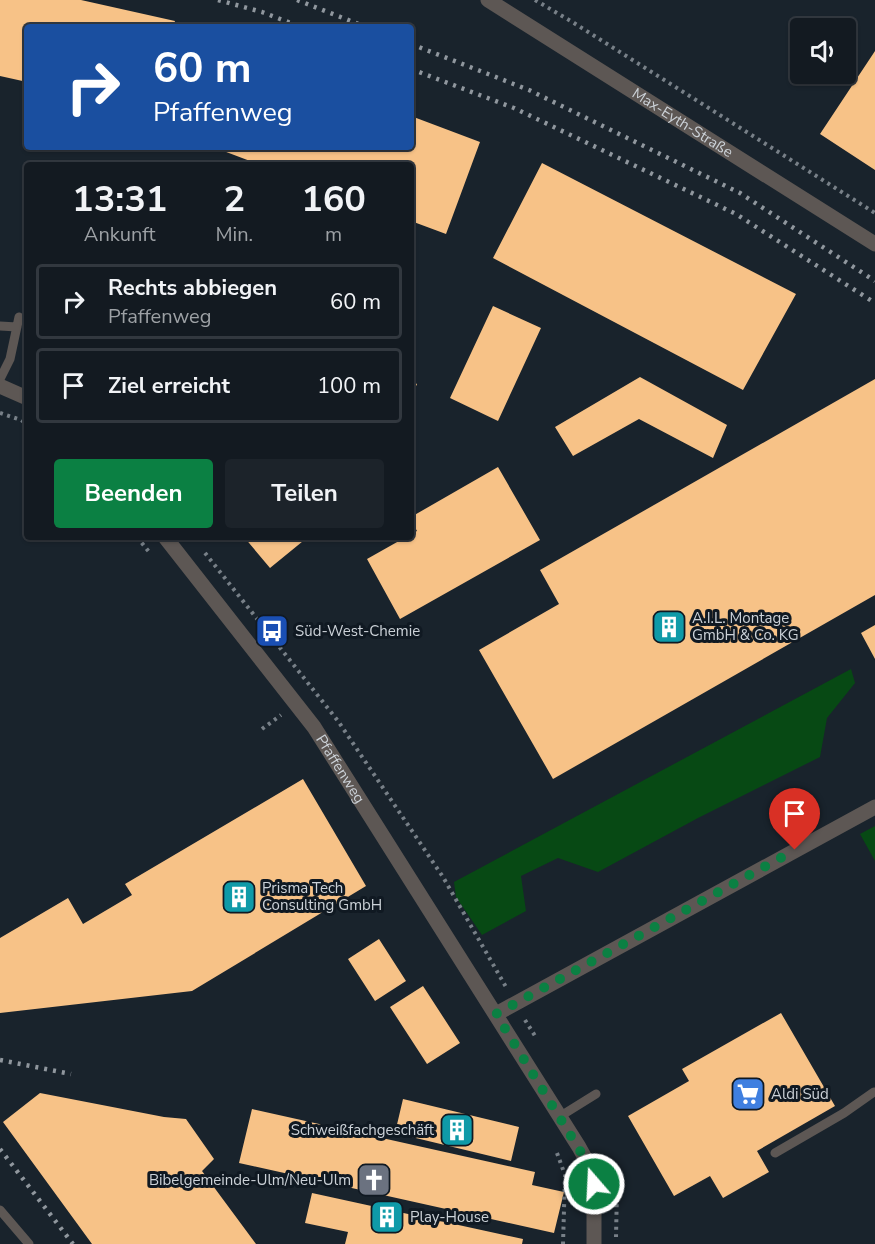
<!DOCTYPE html>
<html lang="de">
<head>
<meta charset="utf-8">
<style>
  :root { --surface:#131a21; --page:#1c232a; --text:#f1f3f6; --muted:#9da1a5; --line:#32383f; --accent:#0b8043 }
  body { margin:0; font-family:"Nunito Sans",sans-serif; background:var(--page); color:var(--text); height:100vh; display:flex; flex-direction:column; font-size:22px; white-space:nowrap }
  * { box-sizing:border-box; margin:0 }
  p { font-size:20px; color:var(--muted) }
  .icon { flex:none; width:33px; height:33px; fill:none; stroke:currentColor; stroke-width:2; stroke-linecap:round; stroke-linejoin:round }
  .map { position:relative; flex:1; overflow:hidden }
  .sheet { position:absolute; left:24px; top:162px; width:390px; height:378px; display:flex; flex-direction:column; background:var(--surface); border-radius:6px; box-shadow:0 2px 4px #0004,0 0 0 2px var(--line) }
  .sheet>* { flex:none }
  .guide { position:absolute; left:24px; top:24px; width:390px; height:126px; border-radius:6px; box-shadow:0 2px 4px #0004,0 0 0 2px var(--line); background:#1a4fa0; color:#fff; overflow:hidden }
  .tools { position:absolute; left:790px; top:18px; display:grid; gap:12px }
  .tools a { display:grid; place-items:center; width:66px; height:66px; border-radius:6px; background:var(--surface); box-shadow:0 2px 4px #0004,0 0 0 2px var(--line); font-size:30px }
  .pin { position:absolute; display:grid; place-items:center; width:51px; height:51px; color:#fff; margin:-62px -26px; border-radius:50% 50% 50% 0; rotate:-45deg; box-shadow:0 0 6px #0007 }
  .pin .icon { rotate:45deg }
  .me { position:absolute; width:66px; margin:-33px; rotate:341deg; stroke-linejoin:round; filter:drop-shadow(0 0 4px #0008) }
  .turn { display:flex; align-items:center; gap:21px; height:126px; padding:0 30px; font-size:27px }
  .turn .icon { width:78px; height:78px; stroke-width:2.5 }
  .turn b { display:block; font-size:42px; line-height:51px }
  .eta { display:flex; justify-content:space-evenly; align-items:center; height:102px; text-align:center }
  .eta b { font-size:36px; font-weight:700; line-height:42px }
  .button { display:flex; gap:12px; margin-top:auto; padding:12px 30px }
  .button a { flex:1; height:69px; border-radius:6px; background:var(--accent); color:#fff; font-size:24px; font-weight:700; line-height:69px; text-align:center }
  .button a+a { background:var(--page); color:var(--text) }
  ul { padding:0; list-style:none }
  li { display:flex; align-items:center; gap:18px; height:75px; margin:0 12px 9px; padding:0 18px; border:3px solid var(--line); border-radius:6px }
  li div { flex:1 }
  li b { display:block; font-size:22px }
  li em { font-style:normal }
  .map>svg:first-child { display:block }
  .green { fill:#074914 }
  .building { fill:#f7c287 }
  .lines { fill:none; stroke-linecap:round; stroke-linejoin:round }
  .path { stroke:#788088; stroke-width:4; stroke-dasharray:3 4.5; stroke-linecap:butt }
  .service { stroke:#5d5754; stroke-width:9 }
  .minor { stroke:#5d5754; stroke-width:15 }
  .tertiary { stroke:#5d5754; stroke-width:15 }
  .rail { stroke:#90979e; stroke-width:4.5; stroke-dasharray:3 6; stroke-linecap:butt }
  .route { stroke:#0b8043; stroke-width:10; stroke-dasharray:0 18 }
  .labels { text-anchor:middle; dominant-baseline:central; stroke-width:6; stroke-linejoin:round; paint-order:stroke }
  .street-label { font-size:15px; fill:#ccd2d8; stroke:#101922 }
  .poi-label { font-size:15px; fill:#ccd2d8; stroke:#101922; text-anchor:start }
</style>
</head>
<body>
<div class="map">
<svg width="875" height="1244" viewBox="0 0 875 1244">
  <rect width="100%" height="100%" fill="#19232c"/>
  <path class="green" d="M851 669 855 683 827 718 820 757 698 818 598 872 558 858 521 876 526 911 482 935 456 897 454 882Z
    M875 826V861L860 834Z"/>
  <path class="building" d="M0 0H81L175 21 173 27H27V82L0 76Z
    M875 51V170L820 134Z
    M411 116 480 142 446 234 411 221V165H261L213 147H411Z
    M542 163 796 294 743 390 493 258Z
    M493 306 541 328 498 421 450 398Z
    M640 377 727 425 713 458 639 419 573 456 555 427Z
    M875 379V595L553 779 479 650 559 604 540 570Z
    M411 381 417 384 411 397Z
    M498 467 540 540 400 619 367 559 406 537H411V534L417 531 411 520V517Z
    M244 537H308L270 568Z
    M875 625V659L861 633Z
    M303 779 366 886 192 991 0 1013V938L68 898 83 924 132 895 125 884Z
    M379 939 406 981 375 1001 348 959Z
    M423 986 460 1043 427 1064 390 1007Z
    M781 1013 835 1106 757 1151 769 1172 723 1198 710 1176 674 1196 628 1116 689 1081 682 1069Z
    M40 1093 164 1117 186 1119 214 1159 202 1171 256 1244H92L3 1122Z
    M403 1099 519 1127 511 1161 395 1133Z
    M252 1109 535 1172 532 1185 564 1192 554 1233 239 1163Z
    M312 1193 523 1239 522 1244H345L348 1232 305 1223Z"/>
  <g class="lines">
    <path class="path" d="M535 0 574 23 875 213
      M0 413 21 420 27 424
      M137 537 150 553
      M205 553 338 721 443 877 506 987
      M262 729 281 715
      M525 1020 537 1039
      M557 1153 565 1175 563 1244
      M615 1182 617 1189 616 1237"/>
    <path class="service" d="M0 326 17 327
      M0 379 10 359 19 317
      M559 1117 596 1094
      M775 1153 844 1113 874 1092
      M0 1210 29 1244"/>
    <path class="minor" d="M496 1014 875 807"/>
    <g class="tertiary">
      <path id="s1" d="M488 0 875 244"/>
      <path d="M0 386 27 398"/>
      <path id="s2" d="M165 537 314 727 579 1147 590 1167 594 1184V1244"/>
    </g>
    <path class="rail" d="M218 0 262 12 301 27
      M297 0 366 27
      M411 44 529 90 740 193 875 281
      M411 69 514 108 736 214 875 303
      M0 1060 71 1074
      M0 1149 73 1244"/>
  </g>
  <g class="lines">
    <path class="route" d="M594 1184 590 1167 496 1014 795 850"/>
  </g>
  <defs>
    <g id="building-square" transform="scale(1.725)"><rect x="-9" y="-9" width="18" height="18" rx="4" fill="#0f9aa8" stroke="#101922"/><path d="M-4-6H4V6H1V3H-1V6H-4ZM-2.5-4.3h1.7v1.8h-1.7ZM.8-4.3h1.7v1.8H.8ZM-2.5-1h1.7V.8h-1.7ZM.8-1h1.7V.8H.8Z" fill="#fff"/></g>
    <g id="bus-square" transform="scale(1.725)"><rect x="-9" y="-9" width="18" height="18" rx="4" fill="#1a4fb4" stroke="#101922"/><path d="M-5-6H5V4H4V6H2V4H-2V6H-4V4H-5ZM-3.5-4V0h7V-4ZM-3.5 1.2v1.5H-2V1.2ZM2 1.2v1.5H3.5V1.2Z" fill="#fff"/></g>
    <g id="supermarket-square" transform="scale(1.725)"><rect x="-9" y="-9" width="18" height="18" rx="4" fill="#3f7fe0" stroke="#101922"/><path d="M-6-5.5h2.5l.6 2H6L4.5 2H-2.5L-4.4-4H-6ZM-1.5 3.2a1.3 1.3 0 1 0 .1 0ZM3 3.2a1.3 1.3 0 1 0 .1 0Z" fill="#fff"/></g>
    <g id="church-square" transform="scale(1.725)"><rect x="-9" y="-9" width="18" height="18" rx="4" fill="#6b7280" stroke="#101922"/><path d="M-1.2-6h2.4v3.5h3.3v2.4h-3.3V6h-2.4V-.1h-3.3v-2.4h3.3Z" fill="#fff"/></g>
  </defs>
  <g fill-rule="evenodd">
    <use href="#building-square" x="669" y="627"/>
    <use href="#bus-square" x="272" y="631"/>
    <use href="#building-square" x="239" y="897"/>
    <use href="#supermarket-square" x="748" y="1094"/>
    <use href="#building-square" x="457" y="1130"/>
    <use href="#church-square" x="374" y="1180"/>
    <use href="#building-square" x="387" y="1217"/>
  </g>
  <g class="labels">
    <g class="street-label">
      <text stroke="none"><textPath href="#s1" startOffset="230">Max-Eyth-Straße</textPath></text>
      <text stroke="none"><textPath href="#s2" startOffset="291">Pfaffenweg</textPath></text>
    </g>
    <g class="poi-label">
      <text x="692" y="618">A.I.L. Montage<tspan x="692" dy="17">GmbH &amp; Co. KG</tspan></text>
      <text x="295" y="631">Süd-West-Chemie</text>
      <text x="262" y="888">Prisma Tech<tspan x="262" dy="17">Consulting GmbH</tspan></text>
      <text x="771" y="1094">Aldi Süd</text>
      <text x="434" y="1130" text-anchor="end">Schweißfachgeschäft</text>
      <text x="351" y="1180" text-anchor="end">Bibelgemeinde-Ulm/Neu-Ulm</text>
      <text x="410" y="1217">Play-House</text>
    </g>
  </g>
</svg>
<div class="tools">
<a><svg class="icon" aria-label="sound" viewBox="0 0 24 24"><path d="M4 9h4l5-4v14l-5-4H4zM17 9q2 3 0 6"/></svg></a>
</div>
<div class="pin" style="left:795px;top:850px;background:#d93025"><svg class="icon" aria-label="arrive" viewBox="0 0 24 24"><path d="M6 21V4h12l-3 4 3 4H6"/></svg></div>
<svg class="me" style="left:594px;top:1184px" viewBox="-20 -20 40 40"><circle r="17" fill="#0b8043" stroke="#fff" stroke-width="3"/><path d="M0-11L8 9 0 5-8 9z" fill="#fff"/></svg>
<div class="guide">
<div class="turn"><svg class="icon" aria-label="right" viewBox="0 0 24 24"><path d="M7 20v-9h11M14 6l5 5-5 5"/></svg><div><b>60 m</b>Pfaffenweg</div></div>
</div>
<section class="sheet">
<div class="eta">
<div><b>13:31</b><p>Ankunft</p></div>
<div><b>2</b><p>Min.</p></div>
<div><b>160</b><p>m</p></div>
</div>
<ul>
<li><svg class="icon" aria-label="right" viewBox="0 0 24 24"><path d="M7 20v-9h11M14 6l5 5-5 5"/></svg><div><b>Rechts abbiegen</b><p>Pfaffenweg</p></div><em>60 m</em></li>
<li><svg class="icon" aria-label="arrive" viewBox="0 0 24 24"><path d="M6 21V4h12l-3 4 3 4H6"/></svg><div><b>Ziel erreicht</b></div><em>100 m</em></li>
</ul>
<div class="button"><a>Beenden</a><a>Teilen</a></div>
</section>
</div>
</body>
</html>
